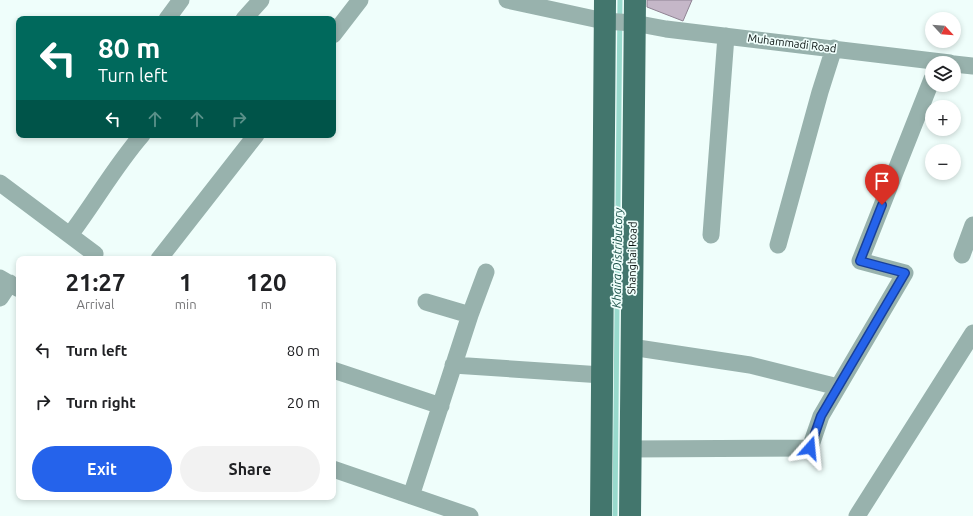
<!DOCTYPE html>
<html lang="en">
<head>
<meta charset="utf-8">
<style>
  :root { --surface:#fff; --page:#f2f2f2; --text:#202124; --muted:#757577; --accent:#2563eb }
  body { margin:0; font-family:Ubuntu,sans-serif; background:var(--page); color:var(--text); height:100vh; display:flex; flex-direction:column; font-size:15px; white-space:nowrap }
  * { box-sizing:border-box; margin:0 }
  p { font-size:13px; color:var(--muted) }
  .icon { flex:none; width:22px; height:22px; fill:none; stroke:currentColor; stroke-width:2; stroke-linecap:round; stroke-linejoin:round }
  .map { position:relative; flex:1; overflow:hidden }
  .panel { position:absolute; left:16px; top:256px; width:320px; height:244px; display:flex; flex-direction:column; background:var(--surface); border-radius:8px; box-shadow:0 2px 6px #0003 }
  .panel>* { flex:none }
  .guide { position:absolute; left:16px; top:16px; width:320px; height:122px; border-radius:8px; box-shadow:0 2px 6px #0003; background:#00695c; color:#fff; overflow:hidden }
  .needle { width:26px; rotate:116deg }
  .controls { position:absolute; left:925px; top:12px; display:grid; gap:8px }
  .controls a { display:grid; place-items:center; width:36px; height:36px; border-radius:50%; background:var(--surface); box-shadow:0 2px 6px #0003; font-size:20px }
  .pin { position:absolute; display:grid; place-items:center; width:34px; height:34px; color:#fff; margin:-41px -17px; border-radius:50% 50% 50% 0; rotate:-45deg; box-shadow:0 0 4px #0007 }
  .pin .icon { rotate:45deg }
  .me { position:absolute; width:44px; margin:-22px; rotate:18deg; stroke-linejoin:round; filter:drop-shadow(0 0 3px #0008) }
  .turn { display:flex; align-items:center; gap:14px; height:84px; padding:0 16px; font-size:18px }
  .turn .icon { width:52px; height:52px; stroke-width:2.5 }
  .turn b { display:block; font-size:28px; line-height:34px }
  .lanes { display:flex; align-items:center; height:38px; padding:0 16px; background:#0003; justify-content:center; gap:20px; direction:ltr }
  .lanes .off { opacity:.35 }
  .eta { display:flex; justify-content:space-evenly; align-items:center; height:68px; text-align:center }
  .eta b { font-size:24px; font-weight:700; line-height:28px }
  .button { display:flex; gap:8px; margin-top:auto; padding:8px 16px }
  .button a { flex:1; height:46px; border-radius:24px; background:var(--accent); color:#fff; font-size:16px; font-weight:700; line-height:46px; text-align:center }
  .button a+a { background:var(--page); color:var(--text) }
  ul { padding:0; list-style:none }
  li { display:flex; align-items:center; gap:12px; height:52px; padding:0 16px }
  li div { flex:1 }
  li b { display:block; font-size:15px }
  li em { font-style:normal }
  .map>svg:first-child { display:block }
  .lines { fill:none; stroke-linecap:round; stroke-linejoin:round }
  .stream { stroke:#99dacd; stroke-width:5 }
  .building { fill:#c5b7c8; stroke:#908393 }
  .minor { stroke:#98b2ad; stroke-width:17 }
  .primary { stroke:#43766d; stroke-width:22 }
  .route-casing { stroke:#184099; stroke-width:10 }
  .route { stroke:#2563eb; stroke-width:7 }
  .labels { text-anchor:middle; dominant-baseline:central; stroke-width:3.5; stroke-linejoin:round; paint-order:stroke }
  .street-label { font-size:11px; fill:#060f0d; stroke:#effefb }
  .water-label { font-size:12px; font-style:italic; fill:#1a5148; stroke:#effefb }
</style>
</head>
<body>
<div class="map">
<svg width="973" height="516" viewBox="0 0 973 516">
  <rect width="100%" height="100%" fill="#effefb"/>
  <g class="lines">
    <path class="stream" d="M615 516 620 0"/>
  </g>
  <path class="building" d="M647 0H692L683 21 647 7Z"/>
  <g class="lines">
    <path class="minor" d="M507 0 604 21 634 23 666 29 950 63
      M167 19 181 0
      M244 19 261 0
      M333 35 360 0
      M954 64 973 66
      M0 183 95 254 92 259
      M70 235C95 202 115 166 142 135
      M711 235 726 36
      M778 245 820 92 834 48
      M962 255 973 225
      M159 259 256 135
      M0 278 19 289
      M0 298 10 283
      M470 315 486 272
      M631 347 750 365 838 387
      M453 365 602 375
      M333 370 441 406
      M630 449 810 448 821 416 905 273 860 261 932 79
      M333 469 470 516
      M411 496 470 315 426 302
      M857 516 973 333"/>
    <path class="primary" d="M601 516 605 0
      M630 516 635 0"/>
  </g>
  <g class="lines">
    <g class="route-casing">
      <path id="route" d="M810 448 821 416 905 273 860 261 882 205"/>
    </g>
    <use href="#route" class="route"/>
  </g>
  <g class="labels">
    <g class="street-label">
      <text transform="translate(792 43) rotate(7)">Muhammadi Road</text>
      <text transform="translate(632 258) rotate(-89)">Shanghai Road</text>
    </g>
    <g class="water-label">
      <text transform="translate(617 258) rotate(-89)">Khaira Distributory</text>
    </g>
  </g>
</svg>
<div class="controls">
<a><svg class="needle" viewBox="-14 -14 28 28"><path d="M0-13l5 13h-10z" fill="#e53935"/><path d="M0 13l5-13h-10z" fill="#757577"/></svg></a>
<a><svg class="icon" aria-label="layers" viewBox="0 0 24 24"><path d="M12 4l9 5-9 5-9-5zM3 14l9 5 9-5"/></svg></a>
<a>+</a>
<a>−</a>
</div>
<div class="pin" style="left:882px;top:205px;background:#d93025"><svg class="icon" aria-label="arrive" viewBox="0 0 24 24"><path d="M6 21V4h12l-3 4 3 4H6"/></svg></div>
<svg class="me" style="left:810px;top:448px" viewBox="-20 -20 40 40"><path d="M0-17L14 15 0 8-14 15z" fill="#2563eb" stroke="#fff" stroke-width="4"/></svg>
<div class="guide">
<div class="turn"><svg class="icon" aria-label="left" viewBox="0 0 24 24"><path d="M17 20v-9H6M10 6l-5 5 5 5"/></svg><div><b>80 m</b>Turn left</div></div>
<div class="lanes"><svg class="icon" aria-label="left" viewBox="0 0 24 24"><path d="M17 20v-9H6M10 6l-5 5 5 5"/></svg><svg class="icon off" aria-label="ahead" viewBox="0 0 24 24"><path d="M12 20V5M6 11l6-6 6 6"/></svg><svg class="icon off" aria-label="ahead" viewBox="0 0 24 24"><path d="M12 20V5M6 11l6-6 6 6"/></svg><svg class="icon off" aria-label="right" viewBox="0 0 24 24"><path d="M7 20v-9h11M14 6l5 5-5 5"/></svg></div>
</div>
<section class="panel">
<div class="eta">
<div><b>21:27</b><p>Arrival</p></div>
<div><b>1</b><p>min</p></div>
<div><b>120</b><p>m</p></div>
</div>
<ul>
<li><svg class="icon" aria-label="left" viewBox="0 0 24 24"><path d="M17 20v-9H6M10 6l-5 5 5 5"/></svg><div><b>Turn left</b></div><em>80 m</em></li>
<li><svg class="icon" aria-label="right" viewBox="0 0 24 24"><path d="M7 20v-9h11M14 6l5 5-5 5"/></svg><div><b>Turn right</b></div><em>20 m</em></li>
</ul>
<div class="button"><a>Exit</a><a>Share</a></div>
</section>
</div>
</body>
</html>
